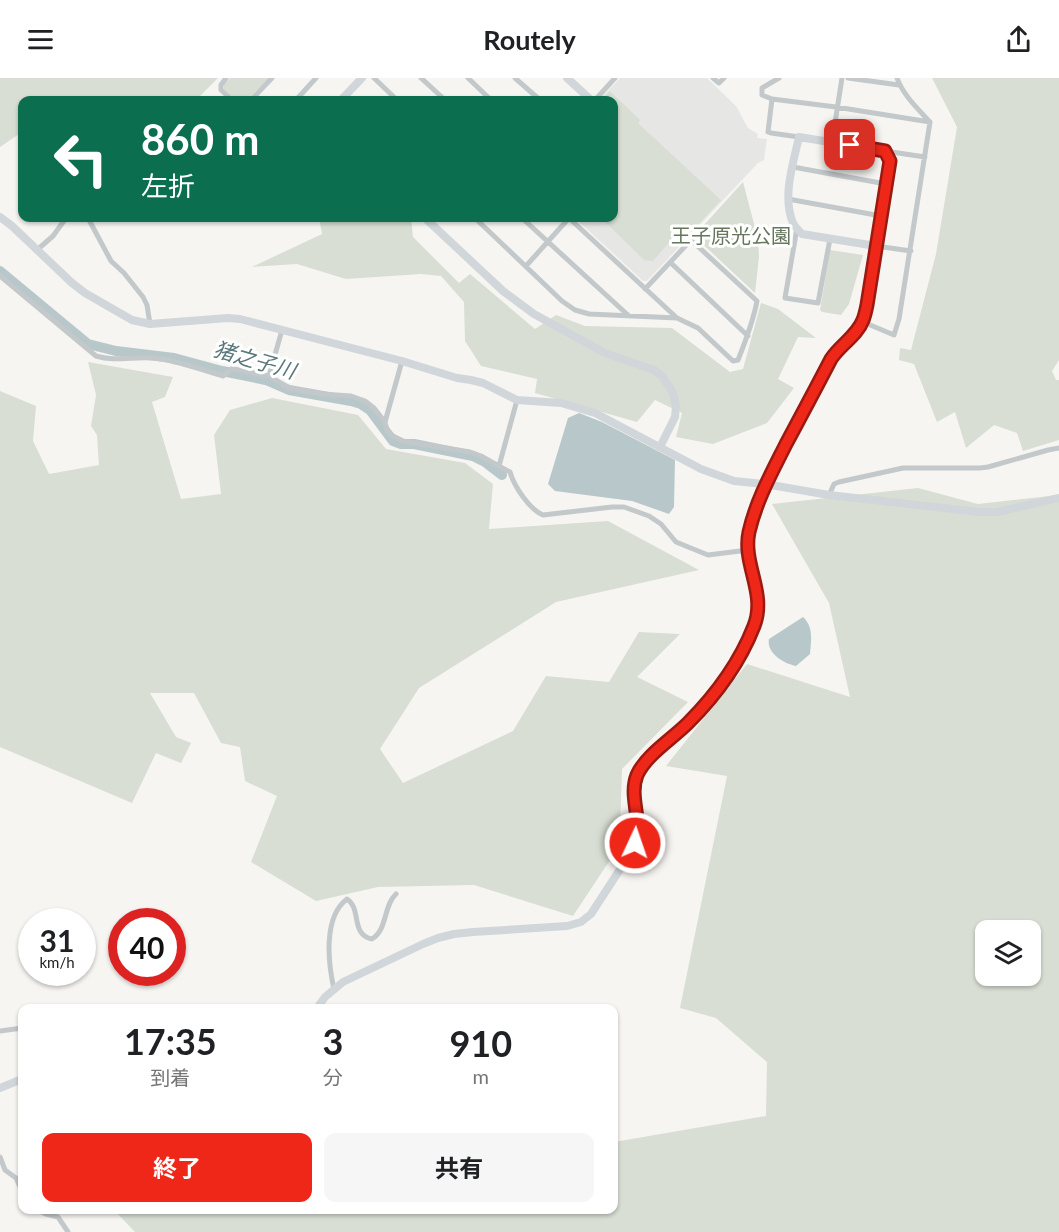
<!DOCTYPE html>
<html lang="ja">
<head>
<meta charset="utf-8">
<style>
  :root { --surface:#fff; --page:#f6f6f6; --text:#202124; --muted:#757577; --accent:#ef2719 }
  body { margin:0; font-family:Lato,"Noto Sans JP",sans-serif; background:var(--page); color:var(--text); height:100vh; display:flex; flex-direction:column; font-size:22px; white-space:nowrap }
  * { box-sizing:border-box; margin:0 }
  p { font-size:20px; color:var(--muted) }
  .icon { flex:none; width:33px; height:33px; fill:none; stroke:currentColor; stroke-width:2; stroke-linecap:round; stroke-linejoin:round }
  .map { position:relative; flex:1; overflow:hidden }
  .drawer { position:absolute; left:18px; top:926px; width:600px; height:210px; display:flex; flex-direction:column; background:var(--surface); border-radius:12px; box-shadow:0 2px 4px #0004 }
  .drawer>* { flex:none }
  .top-card { position:absolute; left:18px; top:18px; width:600px; height:126px; border-radius:12px; box-shadow:0 2px 4px #0004; background:#0b6e4f; color:#fff; overflow:hidden }
  .buttons { position:absolute; left:975px; top:842px; display:grid; gap:12px }
  .buttons a { display:grid; place-items:center; width:66px; height:66px; border-radius:12px; background:var(--surface); box-shadow:0 2px 4px #0004; font-size:30px }
  .speed { position:absolute; left:18px; top:830px; display:flex; gap:12px; font-size:30px; font-weight:700; text-align:center }
  .speed>* { display:grid; place-content:center; width:78px; height:78px; border-radius:50%; background:var(--surface); box-shadow:0 2px 4px #0004; line-height:1 }
  .speed small { font-size:15px; font-weight:400 }
  .speed .limit { border:9px solid #d22; background:#fff; color:#111 }
  .pin { position:absolute; display:grid; place-items:center; width:51px; height:51px; color:#fff; margin:-26px; border-radius:12px; box-shadow:0 3px 9px #0006 }
  .me { position:absolute; width:66px; margin:-33px; rotate:3deg; stroke-linejoin:round; filter:drop-shadow(0 0 4px #0008) }
  .turn { display:flex; align-items:center; gap:21px; height:126px; padding:0 24px; font-size:27px }
  .turn .icon { width:78px; height:78px; stroke-width:2.5 }
  .turn b { display:block; font-size:42px; line-height:51px }
  .eta { display:flex; justify-content:space-evenly; align-items:center; height:102px; text-align:center }
  .eta b { font-size:36px; font-weight:700; line-height:42px }
  .primary-button { display:flex; gap:12px; margin-top:auto; padding:12px 24px }
  .primary-button a { flex:1; height:69px; border-radius:12px; background:var(--accent); color:#fff; font-size:24px; font-weight:700; line-height:69px; text-align:center }
  .primary-button a+a { background:var(--page); color:var(--text) }
  header { display:flex; justify-content:space-between; align-items:center; height:78px; padding:0 24px; background:var(--surface); font-size:27px; font-weight:700 }
  .map>svg:first-child { display:block }
  .built { fill:#e6e7e5 }
  .green { fill:#d8ded3; fill-rule:evenodd }
  .water { fill:#b8c8ca }
  .lines { fill:none; stroke-linecap:round; stroke-linejoin:round }
  .river { stroke:#b8c8ca; stroke-width:10 }
  .street { stroke:#c3c8ca; stroke-width:5 }
  .secondary { stroke:#d0d6d9; stroke-width:8 }
  .route-casing { stroke:#9b1910; stroke-width:15 }
  .route { stroke:#ef2719; stroke-width:10 }
  .labels { text-anchor:middle; dominant-baseline:central; stroke-width:6; stroke-linejoin:round; paint-order:stroke }
  .park-label { font-size:20px; fill:#66775e; stroke:#fff }
  .water-label { font-size:21px; font-style:italic; fill:#5a787b; stroke:#fff }
</style>
</head>
<body>
<header><svg class="icon" aria-label="menu" viewBox="0 0 24 24"><path d="M4 6h16M4 12h16M4 18h16"/></svg>Routely<svg class="icon" aria-label="share" viewBox="0 0 24 24"><path d="M12 15V3M7 8l5-5 5 5M5 13v7h14v-7"/></svg></header>
<div class="map">
<svg width="1059" height="1154" viewBox="0 0 1059 1154">
  <rect width="100%" height="100%" fill="#f6f5f2"/>
  <path class="built" d="M620 0H707L736 28 748 50 758 56 757 60 767 61 764 82 758 85 647 203H643L575 140H614V22H599Z"/>
  <path class="green" d="M0 0H218L196 22H22V54L0 69Z
    M230 0H269L247 22H236L224 12V6Z
    M932 0H1059V282L1052 293 1056 302H1059V362L1023 373 1017 355 994 347 966 370 955 334 937 344 914 286 899 282 900 270 911 272 936 176 957 49Z
    M610 13 640 42 638 45 721 122 687 159 679 153 653 183 644 182 601 140H614V22H601Z
    M743 104 758 161 759 179 755 215 694 158Z
    M319 140H411L413 159 459 205 470 196 535 251 556 237 585 248 672 250 730 294 743 291 761 225 778 231 816 260 798 259 778 301 794 310 767 345 713 366 676 359 682 335 655 322 637 344 535 315 537 301 481 288 465 263 464 224 441 198 421 196 346 201 297 186 252 189 322 156Z
    M830 172 863 177 849 226 841 237 822 234 820 232Z
    M88 284 173 299 165 319 152 324 181 421 221 416 214 357 230 332 272 320 358 337 386 371 465 385 493 406 489 451 608 443 699 492 556 524 419 610 380 671 403 705 513 653 546 598 609 604 639 554 680 556 637 599 688 624 622 691 620 752 614 776 573 838 474 807 378 809 316 823 251 784 277 718 245 703 240 669 221 665 194 615H150L176 659 191 665 181 685 156 675 132 725 0 669V313L36 328 33 363 49 396 99 387 97 357 91 348 96 317Z
    M918 410 978 426 1059 417V1154H135L113 1131H614V1064L766 1038 767 984 716 940 680 930 727 698 666 688 747 586 850 619 829 525 772 426ZM986 852H1030V897H986Z"/>
  <path class="water" d="M579 335 602 344 675 382 674 429 669 436 632 423 555 413 548 406 568 340Z
    M803 539C814 549 811 563 810 576L796 588C784 586 766 575 769 561Z"/>
  <g class="lines">
    <path class="river" d="M0 193 88 266 116 273 174 280 222 293 266 302 289 312 351 323 361 326 370 332 393 363 401 366H414L473 378 485 384 502 397"/>
    <path class="street" d="M226 0 221 7V12L232 22
      M374 0 397 22
      M421 0 445 22
      M468 0 491 22
      M515 0 540 22
      M713 0 719 5 724 0
      M779 0 762 10V17L772 21 768 54 771 55 799 59
      M848 0 899 7
      M772 21 836 29 930 44
      M251 22 272 0
      M296 22 316 0
      M595 22 615 0
      M832 64 842 0
      M885 73 925 79
      M793 89 886 106
      M788 121 881 138
      M88 140 111 183 124 195 143 219 147 227 150 246
      M475 140 562 223 575 232 589 236 677 240
      M522 140 629 238
      M569 140 677 240 698 250 733 283 738 282C746 262 753 244 757 223L691 162 645 211
      M797 150 785 220 818 225 830 161
      M876 168 911 173
      M37 172 53 158 66 140
      M671 185 748 258
      M526 188 569 140
      M0 198 96 278C115 284 134 278 153 280 177 282 201 292 223 298L231 291H234L269 298 289 310 322 316 351 318 365 323 374 330 385 344 387 352 393 358 403 363 470 374 481 378 510 394C514 408 529 431 543 437L612 429H624L649 438 661 446 676 464 708 477 748 472
      M863 244 894 257 899 241 930 44C918 31 903 17 897 0
      M269 298 282 252
      M385 344 402 283
      M499 388 517 322
      M829 417 834 406 839 404 903 390H980L988 389 1048 372 1059 370
      M334 911C328 885 323 839 347 821 362 831 350 856 372 861 388 851 383 828 396 816
      M0 953 22 950
      M0 1079 5 1092 16 1100 22 1113
      M35 1131 46 1136 58 1139 68 1154"/>
    <path class="secondary" d="M567 0 591 22
      M341 22 362 0
      M0 139 12 148 72 205 85 215 132 242 150 246 228 240 240 241 402 283 457 300 471 302 483 305 517 322 561 325 595 335 701 391 734 403 765 406 829 417 979 434H997L1059 420
      M425 140 503 213 534 236 605 275 654 292 662 298 668 307 673 315 676 328 675 339 660 369
      M317 930 325 919 343 904 423 866 438 860 454 856 473 854 567 848 581 844 591 836 630 776 635 765 637 742 634 714 638 696 643 687 687 646 716 614 737 583 754 547 759 527 758 514 748 472 749 454 765 406 831 281C840 267 857 258 863 242 865 237 866 232 867 227L889 83 885 73 799 59C793 86 782 119 793 145 795 149 799 153 802 156L876 168
      M0 1010 22 1001"/>
  </g>
  <g class="lines">
    <g class="route-casing">
      <path id="route" d="M635 765C636 757 638 750 637 742 636 727 631 712 637 697 646 677 672 661 688 645 715 618 740 584 754 548 767 515 742 486 749 454 756 423 772 394 786 366 801 338 816 310 831 281 840 267 857 258 863 242 865 237 866 232 867 227L890 83 885 73 850 67"/>
    </g>
    <use href="#route" class="route"/>
  </g>
  <g class="labels">
    <g class="park-label">
      <text x="731" y="157">王子原光公園</text>
    </g>
    <g class="water-label">
      <text transform="translate(255 281) rotate(16)">猪之子川</text>
    </g>
  </g>
</svg>
<div class="buttons">
<a><svg class="icon" aria-label="layers" viewBox="0 0 24 24"><path d="M12 4l9 5-9 5-9-5zM3 14l9 5 9-5"/></svg></a>
</div>
<div class="speed"><div>31<small>km/h</small></div><div class="limit">40</div></div>
<div class="pin" style="left:850px;top:67px;background:#d93025"><svg class="icon" aria-label="arrive" viewBox="0 0 24 24"><path d="M6 21V4h12l-3 4 3 4H6"/></svg></div>
<svg class="me" style="left:635px;top:765px" viewBox="-20 -20 40 40"><circle r="17" fill="#ef2719" stroke="#fff" stroke-width="3"/><path d="M0-11L8 9 0 5-8 9z" fill="#fff"/></svg>
<div class="top-card">
<div class="turn"><svg class="icon" aria-label="left" viewBox="0 0 24 24"><path d="M17 20v-9H6M10 6l-5 5 5 5"/></svg><div><b>860 m</b>左折</div></div>
</div>
<section class="drawer">
<div class="eta">
<div><b>17:35</b><p>到着</p></div>
<div><b>3</b><p>分</p></div>
<div><b>910</b><p>m</p></div>
</div>
<div class="primary-button"><a>終了</a><a>共有</a></div>
</section>
</div>
</body>
</html>
